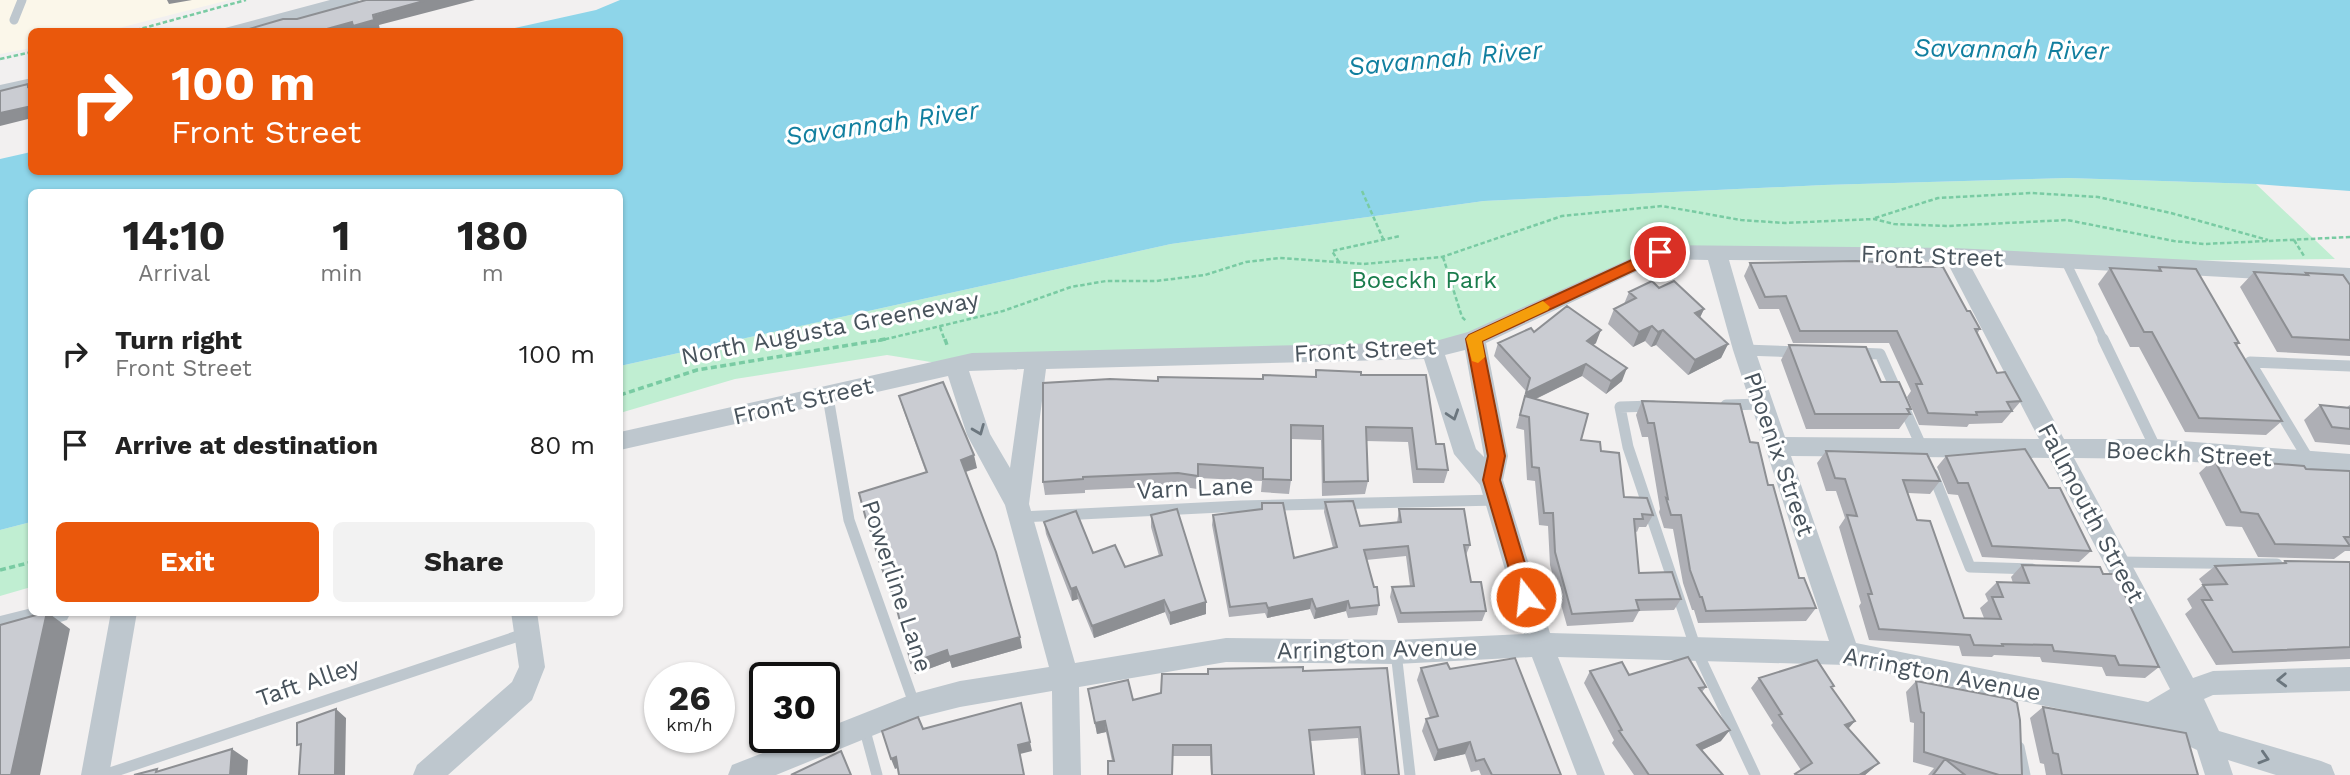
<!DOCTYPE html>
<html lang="en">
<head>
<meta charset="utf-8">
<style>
  :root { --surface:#fff; --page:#f2f2f2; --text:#222; --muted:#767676; --accent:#ea580c }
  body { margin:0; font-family:"Work Sans",sans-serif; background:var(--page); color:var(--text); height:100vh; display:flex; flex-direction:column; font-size:26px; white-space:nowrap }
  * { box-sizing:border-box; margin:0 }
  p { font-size:23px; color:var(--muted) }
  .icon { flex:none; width:38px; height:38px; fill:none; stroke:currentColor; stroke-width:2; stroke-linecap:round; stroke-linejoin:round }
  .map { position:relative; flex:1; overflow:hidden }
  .sheet { position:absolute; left:28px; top:189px; width:595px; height:427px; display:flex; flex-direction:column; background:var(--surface); border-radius:10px; box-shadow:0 2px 5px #0004 }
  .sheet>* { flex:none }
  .banner { position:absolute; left:28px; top:28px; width:595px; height:147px; border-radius:10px; box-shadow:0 2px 5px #0004; background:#ea580c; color:#fff; overflow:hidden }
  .speed { position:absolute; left:644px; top:662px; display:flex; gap:14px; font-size:35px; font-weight:700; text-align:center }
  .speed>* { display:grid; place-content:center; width:91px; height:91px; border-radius:50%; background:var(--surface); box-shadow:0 2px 5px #0004; line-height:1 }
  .speed small { font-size:18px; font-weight:400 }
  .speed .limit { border:4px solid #111; border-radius:10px; background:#fff; color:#111 }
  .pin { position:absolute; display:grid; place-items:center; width:60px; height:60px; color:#fff; margin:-30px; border:4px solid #fff; border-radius:50%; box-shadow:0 2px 7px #0007 }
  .me { position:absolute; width:77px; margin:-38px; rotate:344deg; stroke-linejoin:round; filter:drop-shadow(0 0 5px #0008) }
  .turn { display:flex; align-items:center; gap:24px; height:147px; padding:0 28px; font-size:32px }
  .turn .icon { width:91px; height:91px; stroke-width:2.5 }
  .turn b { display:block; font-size:49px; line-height:60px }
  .eta { display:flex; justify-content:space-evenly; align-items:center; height:119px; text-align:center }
  .eta b { font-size:42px; font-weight:700; line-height:49px }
  .action { display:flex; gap:14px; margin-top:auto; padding:14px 28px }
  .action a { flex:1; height:80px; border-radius:10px; background:var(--accent); color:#fff; font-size:28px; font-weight:700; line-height:80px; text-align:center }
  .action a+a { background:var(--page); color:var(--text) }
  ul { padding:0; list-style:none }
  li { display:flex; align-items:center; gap:21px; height:91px; padding:0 28px }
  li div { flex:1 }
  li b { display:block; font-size:26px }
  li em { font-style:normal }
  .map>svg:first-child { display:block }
  .commercial { fill:#fbf7ea }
  .green { fill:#c0eed2 }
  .water { fill:#8ed5e9 }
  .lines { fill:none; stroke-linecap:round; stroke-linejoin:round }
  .path-far1 { stroke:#79cba3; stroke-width:2.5; stroke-dasharray:4.5 2.5; stroke-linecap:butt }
  .path { stroke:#79cba3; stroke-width:3.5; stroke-dasharray:6 3.5; stroke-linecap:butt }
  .service-far1 { stroke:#bec7ce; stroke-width:9 }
  .service { stroke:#bec7ce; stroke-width:11 }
  .minor { fill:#bec7ce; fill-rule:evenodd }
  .wall { fill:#aeafb5 }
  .shaded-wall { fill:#8d8f93 }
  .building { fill:#caccd2; stroke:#8d8f93; stroke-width:2 }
  .oneway { stroke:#6b767e }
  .route { fill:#ea580c; stroke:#983908; stroke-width:2 }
  .slow { fill:#f59e0b }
  .labels { text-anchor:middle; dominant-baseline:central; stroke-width:6; stroke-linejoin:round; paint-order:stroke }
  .street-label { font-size:24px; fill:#48535c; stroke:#fff }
  .park-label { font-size:24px; fill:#1a7c4c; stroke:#fff }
  .water-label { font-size:26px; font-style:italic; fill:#117f9f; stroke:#fff }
</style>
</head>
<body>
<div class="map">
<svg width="2350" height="775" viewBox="0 0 2350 775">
  <rect width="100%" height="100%" fill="#f2f0f0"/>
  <path class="commercial" d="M0 0H229L107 31 32 32 31 48 0 54Z"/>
  <path class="green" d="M2068 178 2256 184 2335 259 2066 262 1660 252 1450 346 956 366 887 355 735 379 620 413V366L1171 244 1484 201 1824 185Z
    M31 522V587L0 596V530Z"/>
  <path class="water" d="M620 0H2350V191L2256 184 2068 178 1824 185 1484 201 1171 244 620 366V192H32L31 522 0 530V159L31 152 32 172H620V32L501 31 596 10Z"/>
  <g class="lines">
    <path class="path-far1" d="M129 32 246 0
      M0 59 32 52
      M1362 191 1384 241
      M1875 218 1938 198 2031 193 2098 197 2171 213 2268 240
      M2294 240 2304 256
      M1443 257 1462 317 1466 321
      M1339 262 1332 251 1400 236
      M940 327 945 341
      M878 341 1003 311 1071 287 1106 281H1156L1205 275 1246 262 1280 258 1364 264 1442 257 1562 216 1662 206 1741 220 1785 223 1874 219 1894 224 1947 226 2067 220 2174 241 2204 244 2350 237"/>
    <path class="path" d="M945 339 948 348
      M620 395 697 370 886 339
      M0 570 32 562"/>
    <path class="service-far1" d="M14 20 22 0
      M2066 262 2104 341"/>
    <path class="service" d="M2103 339 2156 449
      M1744 350 1799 352
      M1857 353 1880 354 1923 450
      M828 397 849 520 915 706
      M1726 405 1763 404
      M1654 406 1620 407 1628 447 1696 649 1755 775
      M2309 460 2250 362 2350 366
      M1933 474 1970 567 2032 569
      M1021 517 1241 506 1497 500
      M2118 562 2277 564
      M1396 652 1410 775
      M864 727 877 775
      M2019 747 2025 775
      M104 775 527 633"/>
    <path class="minor" d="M330 0H359L356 4 253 32H222L225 28Z
      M32 78V90L0 97V85Z
      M1660 245 1954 248 2350 268V284L1969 263 2064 439H2156L2350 454V474L2156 459 2074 458 2193 678 2213 671 2350 667V691L2213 695 2204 699 2219 731 2321 761 2331 765 2335 775H2276L2228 760 2233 775H2205L2197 750 2148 727 1846 665 1558 657 1605 775H1577L1532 657 1396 664 1226 662 1079 687 1081 775H1053L1052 691 960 707 916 718 776 775H728L732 765 804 737H824V729L915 693 960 681 1049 667 1005 505 967 435 948 376 620 450V432L972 353 1432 342 1468 332ZM1663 259 1708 260 1733 350 1829 641 1550 633 1503 480 1508 456 1486 343ZM1729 260 1947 262 2039 439 1785 437 1755 350ZM1465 350 1484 456V457L1476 449 1445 355ZM1424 359 1454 454 1480 485 1524 634 1396 640 1226 638 1075 663 1029 504 1046 369ZM1024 369 1010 468 990 434 969 371ZM1791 456 2049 458 2170 689 2148 702 1856 643Z
      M32 608V612H71L67 620 0 640V616Z
      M111 612H137L109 775H81Z
      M511 612H537L545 667 532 700 448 775H413L417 765 512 682 519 667Z"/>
  </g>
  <path class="wall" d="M1750 263 1897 267 1967 311 1980 329 1977 334 1997 373 2021 401 2002 423 1969 424 1967 427 1919 425 1907 397 1911 391 1889 343H1793L1779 309H1759L1744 276Z
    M2159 267 2239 343 2237 346 2282 421 2266 435 2185 432 2139 347H2130L2098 284 2110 268 2157 271Z
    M2254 272 2304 275 2306 273 2350 285V356L2277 352 2240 287Z
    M1659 288 1704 309 1700 317 1728 344 1721 358 1688 375 1656 345 1651 347 1645 341 1633 347 1608 324 1614 309 1624 304 1629 292Z
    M1534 332 1596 343 1593 345 1622 381 1606 394 1582 376 1536 399 1581 440 1601 451 1624 497 1653 515 1646 527H1639L1637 532 1635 531 1639 573 1681 599 1674 610 1639 611 1633 622 1567 626 1550 565 1548 526 1539 525 1535 481 1527 480 1524 430 1516 428 1526 391 1494 356 1498 343Z
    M1789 345 1881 382 1911 409 1909 412 1910 414 1899 429H1806L1781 360Z
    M1316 370 1361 375 1436 444 1448 470 1444 483H1413L1408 442 1366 441 1368 481 1365 494 1322 496 1321 440 1291 439V480L1289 494 1261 492 1262 481 1198 478 1197 489 1178 486 1085 490V493L1045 495 1043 482 1158 381 1315 377Z
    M899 396 977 468 966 472 1022 648 952 668 950 661 915 674 893 596H892L881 568 872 531 870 532 866 519 926 473 903 409Z
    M1642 401 1750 442 1768 485 1799 578 1816 608 1806 621 1698 623 1694 610H1692L1683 583 1673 529 1664 528 1659 512 1660 509 1648 437H1642L1636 415Z
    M2320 405 2347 407 2350 405V445L2315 442 2304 420Z
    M1826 451 1940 481 1930 494 1908 493 1917 520 1964 618H1984L1980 608 1988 601 1985 594 1997 582 2013 583 2011 577 2022 565 2159 667 2145 678 2106 676 2102 667 2042 662 2040 657 1994 655 1992 657 1962 656 1959 646 1869 640 1859 606 1861 603 1839 527 1845 518 1836 491H1826L1817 463Z
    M1946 456 2049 488 2091 551 2079 562 1982 557 1958 495 1948 494 1937 467Z
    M2214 459 2306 469 2350 471V551H2345L2334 559 2258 557 2242 527 2226 526 2199 473Z
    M1325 502 1360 526 1397 523 1399 509 1470 545 1466 555 1471 582 1486 611 1482 621 1398 623 1390 597 1392 587 1410 586 1406 556 1366 560 1379 605 1377 615 1348 618 1346 611 1314 619 1310 609 1267 618 1265 613 1229 617 1212 525 1213 515 1294 558 1333 548 1324 512Z
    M1151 515 1206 602V614L1170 625 1165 612 1094 638 1078 599 1072 601 1046 534 1044 522 1093 553 1125 567 1159 556 1151 527Z
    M2285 561 2350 562V659L2216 665 2185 614 2192 608 2187 599 2203 585 2199 579 2215 566 2281 563Z
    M1387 668 1399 775H1361L1358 738 1311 741 1314 775H1211L1210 756H1174L1112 761 1106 732 1097 734 1088 689 1133 700 1161 693 1208 674Z
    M1421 668 1450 669 1557 765 1561 775H1481L1479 770 1471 772 1465 754 1434 761 1422 731 1426 719 1430 718 1417 680Z
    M1590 671 1706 687 1702 692 1721 741 1702 750 1723 775H1634L1612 743 1614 740 1584 683Z
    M1759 678 1832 689 1855 721 1848 729 1879 763 1865 775H1794L1801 770 1771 725 1773 723 1751 688Z
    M1916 681 2022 775H1928L1934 768 1913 762 1914 723 1910 722 1906 692Z
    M2043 707 2198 775H2046L2044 764 2040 763 2030 718Z"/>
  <path class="shaded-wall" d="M167 0H192L169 4Z
    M427 0H475L379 25 380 30 377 32H316Z
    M32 106V118L0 126V113Z
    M1704 309 1697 324 1695 313Z
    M1652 326 1645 341 1633 347 1639 332Z
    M1601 330 1596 343 1582 354 1587 341Z
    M1663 330 1656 345 1651 347 1658 332Z
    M1728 344 1721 358 1688 375 1695 360Z
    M1586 364 1582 376 1523 405 1525 396 1522 406 1526 393Z
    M1627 368 1622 381 1606 394 1611 381Z
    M974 455 977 468 964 472 961 460Z
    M869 518 873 531 870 532 866 519Z
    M890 583 894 595 892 596 888 584Z
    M1076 587 1078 599 1072 601 1071 589Z
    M1312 599 1310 609 1267 618 1268 608Z
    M1164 600 1165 612 1094 638 1092 626Z
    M1348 601 1346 611 1314 619 1316 609Z
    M1206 602V614L1170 625V613Z
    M47 612 70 629 40 775H11Z
    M1020 637 1022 648 952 668 950 661 915 674 911 663 947 650Z
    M336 709 346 718 345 775H335Z
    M1105 721 1106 732 1097 734 1095 723Z
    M1855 721 1846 731 1845 725Z
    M1730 730 1721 741 1689 756 1697 745Z
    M1030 742 1032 751 1020 754 1018 745Z
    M1470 742 1465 754 1434 761 1438 750Z
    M232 749 248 760 247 775H230Z
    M896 757 900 767 895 769 891 759Z
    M1879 763 1865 775H1859Z"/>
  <path class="building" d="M366 0H427L373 15 374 20 353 26 352 22 316 32H239L283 19H297Z
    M28 84V87L32 86V106L0 113V91Z
    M1856 261 1895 263 1897 267H1943L1967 311H1970L1980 329H1975L1997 373 2005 372 2021 401 2007 402 2012 411 1976 412 1977 415 1928 413 1916 384H1922L1897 331H1800L1786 296 1765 297 1750 263Z
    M2159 267 2196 269 2239 343H2235L2282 421 2199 418 2152 332H2144L2110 268 2161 271Z
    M2254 272 2308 275 2306 273 2343 275 2350 285V340L2292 337Z
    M1652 281 1659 288 1674 281 1704 309 1695 313 1728 344 1695 360 1663 330 1658 332 1652 326 1639 332 1614 309 1636 298 1629 292Z
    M1567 306 1601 330 1587 341 1627 368 1611 381 1586 364 1526 393 1530 378 1498 343 1531 328 1534 332Z
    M1789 345 1866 347 1881 382H1899L1911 409H1907L1910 414H1815Z
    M1316 370 1361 372V375H1426L1436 444H1444L1448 470 1417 469 1412 428 1366 427 1368 481 1324 482 1323 426 1291 425V480L1263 479V468L1198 464V476L1178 473 1083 477V479L1043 482V383L1110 379 1158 381V377L1263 379V375L1316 377Z
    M943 382 974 455 961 460 996 552 1020 637 949 657 947 650 911 663 890 583 888 584 877 555 869 518 866 519 859 493 927 472 899 396Z
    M1525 396 1588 414 1581 440 1600 442 1601 451 1619 453 1624 497 1647 498 1653 515 1642 514 1643 519H1634L1639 573 1672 572 1681 599 1636 600 1639 610 1572 614 1555 552 1553 513H1544L1539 468 1532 467 1529 417 1520 415Z
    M1642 401 1740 404 1750 442 1758 443 1768 485H1773L1799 578H1804L1816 608 1706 611 1702 597H1700L1690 570 1681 515H1671L1666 498 1668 499 1654 423H1648Z
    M2320 405 2350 408V429L2332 427Z
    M2025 449 2049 488H2060L2091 551 1992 546 1968 483H1958L1946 456Z
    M1826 451 1927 454 1940 481 1903 480 1917 520 1930 521 1964 618 2001 619 1992 597H2003L1997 582 2029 583 2022 565 2100 567 2103 574H2115L2159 667 2119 665 2115 656 2054 651 2052 645 2002 644 2003 646 1974 645 1970 635 1879 629 1868 594H1872L1847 515 1857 516 1845 479 1835 478Z
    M2214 459 2304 466 2306 469 2350 471V537H2344L2350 546 2275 544 2258 514 2241 512Z
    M1353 501 1360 526 1401 522 1399 509H1464L1470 545H1464L1471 582H1481L1486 611 1401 613 1392 587 1414 586 1408 546 1364 550 1374 587H1377L1379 605 1350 608 1348 601 1316 609 1312 599 1268 608 1266 603 1230 607 1213 515 1262 509V503H1283L1294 558 1337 547 1325 502Z
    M1177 509 1206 602 1170 613 1164 600 1092 626 1076 587 1071 589 1044 522 1076 511 1093 553 1115 545 1125 567 1162 555 1151 515Z
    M2285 561 2350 562V647L2233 652 2202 600H2212L2203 585 2227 584 2215 566 2286 563Z
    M47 612 11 775H0V625Z
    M1688 657 1706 687 1699 688 1730 730 1697 745 1723 775H1649L1619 731 1622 730 1590 671 1622 662 1629 675Z
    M1515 658 1557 765 1561 775H1492L1484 759 1476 761 1470 742 1438 750 1426 719 1438 716 1421 668 1447 663 1450 669Z
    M1817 660 1834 686 1831 687 1855 721 1845 725 1879 763 1859 775H1796L1795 774 1812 763 1779 715 1782 714 1759 678Z
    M1303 667V671L1387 668 1399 775H1365L1360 727 1309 730 1314 775H1212L1211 745H1173L1172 775H1108V761H1114L1105 721 1095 723 1088 689 1128 680 1133 700 1161 693 1162 674H1208V669Z
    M1916 681 2010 699 2017 703 2020 720 2022 775H1999L1924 752V713L1921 712Z
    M1021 703 1030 742 1018 745 1024 775H899L896 757 891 759 882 731 918 717 923 729Z
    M2043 707 2186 733 2198 775H2062L2058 754 2053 753Z
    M336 709 335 775H299L301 744 297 745V723Z
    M232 749 230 775H134L157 769 156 772Z
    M841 751 851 775H791Z
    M1945 759 1965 775H1933Z"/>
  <defs><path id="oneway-chevron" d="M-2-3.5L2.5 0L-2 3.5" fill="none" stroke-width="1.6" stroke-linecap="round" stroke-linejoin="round" transform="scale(1.75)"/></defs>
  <g class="oneway">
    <use href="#oneway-chevron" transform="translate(1453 415) rotate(72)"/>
    <use href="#oneway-chevron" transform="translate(979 430) rotate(68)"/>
    <use href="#oneway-chevron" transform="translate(2282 680) rotate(178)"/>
    <use href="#oneway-chevron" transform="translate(2264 758) rotate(17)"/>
  </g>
  <path class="route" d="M1660 247 1667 252 1665 256 1482 341 1505 456 1500 480 1535 597 1532 603 1526 605 1519 603 1483 480 1488 456 1466 339 1469 335Z"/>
  <path class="slow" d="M1543 301 1550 307 1548 310 1482 341 1485 357 1478 363 1472 361 1466 339 1469 335Z"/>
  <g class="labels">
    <g class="street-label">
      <text transform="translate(1932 256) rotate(2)">Front Street</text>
      <text transform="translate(830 328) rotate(-11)">North Augusta Greeneway</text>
      <text transform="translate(1365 350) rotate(-3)">Front Street</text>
      <text transform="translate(803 401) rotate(-13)">Front Street</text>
      <text transform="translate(1779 454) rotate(71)">Phoenix Street</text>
      <text transform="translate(2189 454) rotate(3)">Boeckh Street</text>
      <text transform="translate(1195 488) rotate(-3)">Varn Lane</text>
      <text transform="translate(2091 513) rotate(62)">Fallmouth Street</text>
      <text transform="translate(897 586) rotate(72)">Powerline Lane</text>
      <text transform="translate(1377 649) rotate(-1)">Arrington Avenue</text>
      <text transform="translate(1942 674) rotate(11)">Arrington Avenue</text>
      <text transform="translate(308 682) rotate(-19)">Taft Alley</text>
    </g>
    <g class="park-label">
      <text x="1424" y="280">Boeckh Park</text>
    </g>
    <g class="water-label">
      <text transform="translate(2011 49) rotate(1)">Savannah River</text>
      <text transform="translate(1445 58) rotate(-5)">Savannah River</text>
      <text transform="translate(882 123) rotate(-8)">Savannah River</text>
    </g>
  </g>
</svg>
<div class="speed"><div>26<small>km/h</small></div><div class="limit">30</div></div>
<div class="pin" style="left:1660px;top:252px;background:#d93025"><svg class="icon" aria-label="arrive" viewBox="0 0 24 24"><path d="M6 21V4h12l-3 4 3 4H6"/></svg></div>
<svg class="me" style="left:1526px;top:597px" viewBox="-20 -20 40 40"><circle r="17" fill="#ea580c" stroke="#fff" stroke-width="3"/><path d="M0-11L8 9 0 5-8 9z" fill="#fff"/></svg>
<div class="banner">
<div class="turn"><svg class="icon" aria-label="right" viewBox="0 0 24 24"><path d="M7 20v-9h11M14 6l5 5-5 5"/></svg><div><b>100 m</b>Front Street</div></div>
</div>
<section class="sheet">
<div class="eta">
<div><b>14:10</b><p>Arrival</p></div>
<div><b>1</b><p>min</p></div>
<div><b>180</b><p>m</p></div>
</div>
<ul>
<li><svg class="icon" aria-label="right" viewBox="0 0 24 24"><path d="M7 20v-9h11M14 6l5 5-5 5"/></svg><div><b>Turn right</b><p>Front Street</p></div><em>100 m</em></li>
<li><svg class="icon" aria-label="arrive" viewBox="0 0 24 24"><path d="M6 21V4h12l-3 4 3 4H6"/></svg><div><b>Arrive at destination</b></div><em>80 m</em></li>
</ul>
<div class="action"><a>Exit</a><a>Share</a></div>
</section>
</div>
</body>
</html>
